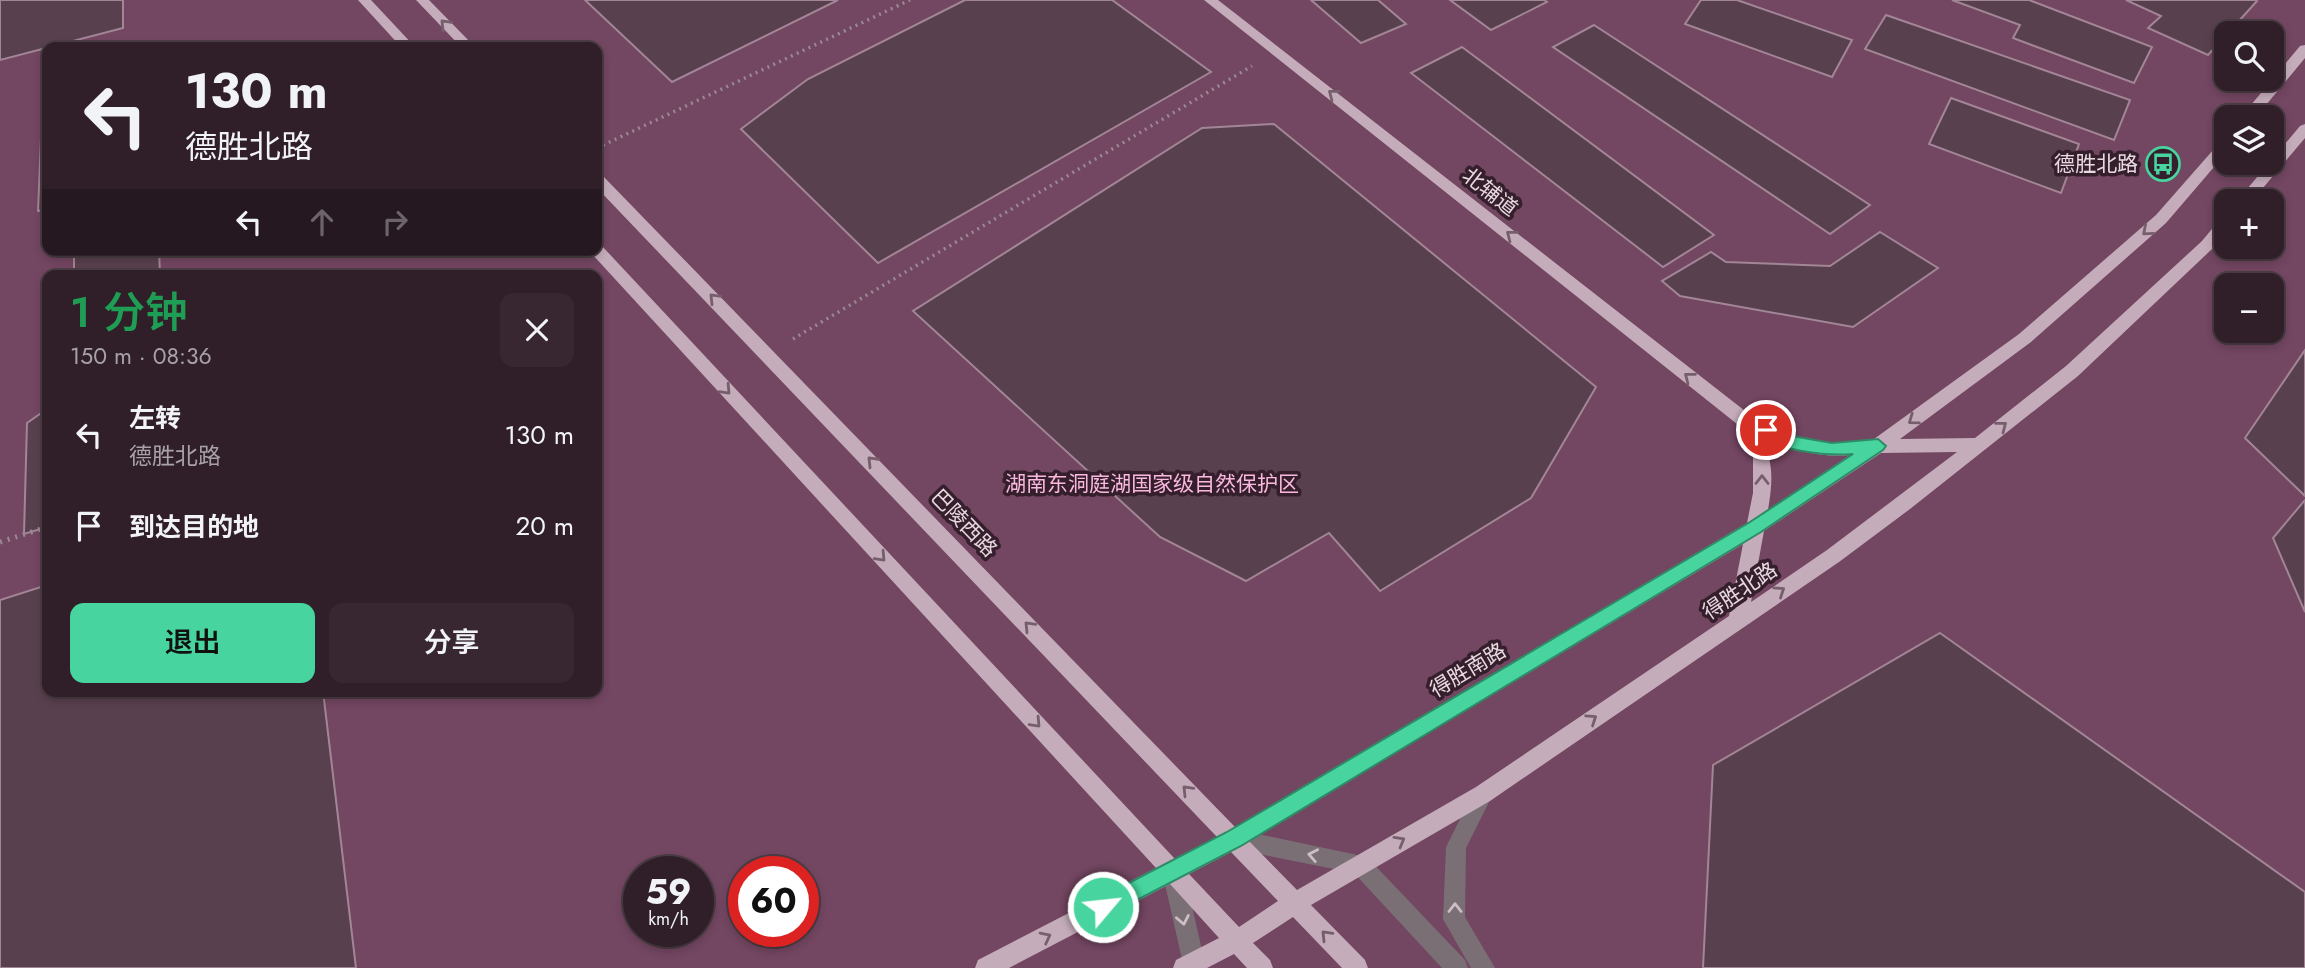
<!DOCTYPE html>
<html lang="zh">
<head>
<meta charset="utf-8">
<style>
  :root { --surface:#301f28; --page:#382730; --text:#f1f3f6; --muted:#a8a2a8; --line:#4b3d45; --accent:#47d49e }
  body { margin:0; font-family:Jost,"Noto Sans SC",sans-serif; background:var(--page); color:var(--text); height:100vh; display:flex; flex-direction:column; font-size:26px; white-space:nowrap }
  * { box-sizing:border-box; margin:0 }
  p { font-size:23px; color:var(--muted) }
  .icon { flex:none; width:38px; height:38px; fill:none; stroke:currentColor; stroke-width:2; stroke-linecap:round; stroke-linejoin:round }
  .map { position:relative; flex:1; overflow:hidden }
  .side { position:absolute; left:42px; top:270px; width:560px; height:427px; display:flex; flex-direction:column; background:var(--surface); border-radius:14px; box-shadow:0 4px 10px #0003,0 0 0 2px var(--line) }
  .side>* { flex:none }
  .guide { position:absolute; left:42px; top:42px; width:560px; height:214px; border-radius:14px; box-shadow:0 4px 10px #0003,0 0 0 2px var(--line); background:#301f28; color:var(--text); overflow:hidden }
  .fabs { position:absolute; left:2214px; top:21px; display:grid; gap:14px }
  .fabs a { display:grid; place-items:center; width:70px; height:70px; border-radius:14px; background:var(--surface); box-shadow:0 4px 10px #0003,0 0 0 2px var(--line); font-size:35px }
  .speed { position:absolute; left:623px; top:856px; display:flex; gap:14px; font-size:35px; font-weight:700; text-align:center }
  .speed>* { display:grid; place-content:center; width:91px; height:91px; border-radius:50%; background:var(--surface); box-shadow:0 4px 10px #0003,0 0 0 2px var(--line); line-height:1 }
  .speed small { font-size:18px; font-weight:400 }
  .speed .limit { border:10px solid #d22; background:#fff; color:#111 }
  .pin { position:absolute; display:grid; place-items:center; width:60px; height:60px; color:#fff; margin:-30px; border:4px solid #fff; border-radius:50%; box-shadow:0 2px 7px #0007 }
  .me { position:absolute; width:77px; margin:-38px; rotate:62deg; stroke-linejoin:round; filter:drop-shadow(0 0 5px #0008) }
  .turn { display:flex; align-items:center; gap:24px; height:147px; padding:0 28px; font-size:32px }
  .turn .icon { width:91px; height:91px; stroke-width:2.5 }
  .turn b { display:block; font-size:49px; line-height:60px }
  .lanes { display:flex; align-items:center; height:66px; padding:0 28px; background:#0003; justify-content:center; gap:35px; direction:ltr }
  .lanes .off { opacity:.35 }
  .round { display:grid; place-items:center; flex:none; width:74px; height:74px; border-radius:14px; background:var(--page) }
  .overview { display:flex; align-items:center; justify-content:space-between; height:119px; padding:0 28px }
  h1 { font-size:42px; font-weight:600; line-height:52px; color:#1e9e55 }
  .button { display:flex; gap:14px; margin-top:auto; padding:14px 28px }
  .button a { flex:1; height:80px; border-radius:14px; background:var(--accent); color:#111; font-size:28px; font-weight:600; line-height:80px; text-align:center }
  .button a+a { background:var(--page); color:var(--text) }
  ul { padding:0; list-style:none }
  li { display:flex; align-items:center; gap:21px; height:91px; padding:0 28px }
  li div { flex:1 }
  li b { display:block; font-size:26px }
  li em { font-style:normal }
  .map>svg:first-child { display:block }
  .green { fill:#734661; fill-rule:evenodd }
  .building { fill:#59404e; stroke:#a28696; stroke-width:2 }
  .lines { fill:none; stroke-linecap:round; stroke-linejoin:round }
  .path-far1 { stroke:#9a8892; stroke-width:3.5; stroke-dasharray:2 4.5; stroke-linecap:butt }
  .path { stroke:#9a8892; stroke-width:5; stroke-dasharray:2 6; stroke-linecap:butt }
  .minor { fill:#7b6f76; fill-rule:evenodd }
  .major { fill:#c5acba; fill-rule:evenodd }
  .oneway { stroke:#765e6c }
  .oneway2 { stroke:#cdbec6 }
  .route { fill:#47d49e; stroke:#2e8a67; stroke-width:2 }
  .labels { text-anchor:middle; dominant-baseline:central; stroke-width:7; stroke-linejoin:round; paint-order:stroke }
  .poi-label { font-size:21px; fill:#e8d9e1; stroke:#351f2c; text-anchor:end }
  .street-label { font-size:21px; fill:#e8d9e1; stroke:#351f2c }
  .park-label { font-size:21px; fill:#f9b8de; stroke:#351f2c }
</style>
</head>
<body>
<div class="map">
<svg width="2305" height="968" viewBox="0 0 2305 968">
  <rect width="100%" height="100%" fill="#402936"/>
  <path class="green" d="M0 0H2305V968H0ZM2226 33H2272V79H2226ZM47 47H597V250H47ZM2226 117H2272V163H2226ZM2226 201H2272V247H2226ZM47 275H597V691H47ZM2226 285H2272V331H2226ZM639 872H698V931H639ZM744 872H803V931H744Z"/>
  <path class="building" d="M0 0H123V28L0 60Z
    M585 0H838L672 82Z
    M965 0H1112L1211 72 878 263 741 129 808 79Z
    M1311 0H1378L1406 24 1361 43Z
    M1450 0H1544L1547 2 1491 30Z
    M1701 0H1737L1852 40 1832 77 1685 24Z
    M1952 0H2029L2152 47 2134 83 2013 38 2020 25Z
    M2126 0H2255L2257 1 2208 55 2148 28 2161 16Z
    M1886 15 2130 100 2114 140 1865 49Z
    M1594 25 1870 205 1830 234 1553 47Z
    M1462 47 1714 235 1663 267 1411 73Z
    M47 89V209L38 211 43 90Z
    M1951 98 2079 144 2061 193 1929 144Z
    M1274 124 1596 387 1531 498 1380 591 1329 533 1246 581 1160 537 913 311 1202 128Z
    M1880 232 1938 268 1853 327 1680 296 1662 281 1711 252 1726 262 1830 266Z
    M74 250H159L160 275H74Z
    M2305 350V496L2245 438Z
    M47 409V527L24 534 27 423Z
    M2305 500V612L2273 538Z
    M47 585V691H323L356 968H0V600Z
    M1940 633 2305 892V968H1703L1713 765Z"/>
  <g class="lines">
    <path class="path-far1" d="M597 148 910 0
      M793 339 1252 66"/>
    <path class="path" d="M0 542 47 527"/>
    <path class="minor" d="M1483 784 1490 787 1493 794 1466 848 1465 917 1495 968H1471L1443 919 1446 847 1476 787Z
      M1234 829 1367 857 1465 960 1468 968H1442L1354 873 1234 849 1227 846 1224 839 1227 832Z
      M1173 860 1180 864 1184 871 1206 968H1184L1162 871 1166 864Z"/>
    <path class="major" d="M358 0H371L415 47H401Z
      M416 0H429L475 47H461Z
      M1204 0H1218L1749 414 1793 436 1832 443 1874 439 2019 334 2156 215 2221 141 2226 139V153L2166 223 2031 342 1900 439 1975 438 2066 366 2202 241 2221 218 2226 217V232L2212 249 2078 376 1910 509 1839 562 1490 801 1311 905 1365 960 1368 968H1342L1293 917 1253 943 1270 960 1273 968H1247L1234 954 1207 968H1173L1176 960 1219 938 1170 884 1009 968H975L978 960 1156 868 592 254 589 250H597V245L602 246 1175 859 1217 837 597 188V174L602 175 1235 827 1747 523 1753 493V456L1737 424ZM1760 435C1789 449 1818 458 1850 455L1768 510C1773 480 1774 462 1760 435ZM1957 452 1827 550 1751 602 1764 531 1881 453ZM1743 544 1729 616 1476 787 1297 890 1249 841ZM1231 852 1278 901 1239 927 1189 874Z
      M2305 45V58L2256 117H2241L2300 46Z
      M2305 124V138L2252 201H2237L2300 126Z"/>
  </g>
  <defs><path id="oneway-chevron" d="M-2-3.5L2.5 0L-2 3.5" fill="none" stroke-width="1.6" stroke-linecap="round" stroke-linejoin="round" transform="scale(1.75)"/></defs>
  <g class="oneway">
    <use href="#oneway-chevron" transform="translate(445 24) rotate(-134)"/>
    <use href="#oneway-chevron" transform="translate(1333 94) rotate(-142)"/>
    <use href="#oneway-chevron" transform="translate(2147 231) rotate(139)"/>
    <use href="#oneway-chevron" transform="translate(1511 235) rotate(-142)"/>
    <use href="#oneway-chevron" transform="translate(714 298) rotate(-134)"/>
    <use href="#oneway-chevron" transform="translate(1689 377) rotate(-142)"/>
    <use href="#oneway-chevron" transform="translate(726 390) rotate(47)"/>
    <use href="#oneway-chevron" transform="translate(1913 420) rotate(144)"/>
    <use href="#oneway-chevron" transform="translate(2002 426) rotate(-38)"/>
    <use href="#oneway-chevron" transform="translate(872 461) rotate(-134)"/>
    <use href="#oneway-chevron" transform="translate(1762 480) rotate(-90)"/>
    <use href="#oneway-chevron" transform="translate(881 557) rotate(47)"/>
    <use href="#oneway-chevron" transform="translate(1780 591) rotate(-34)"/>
    <use href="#oneway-chevron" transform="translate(1029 626) rotate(-134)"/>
    <use href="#oneway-chevron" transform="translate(1592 719) rotate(-34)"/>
    <use href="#oneway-chevron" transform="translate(1036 723) rotate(47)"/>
    <use href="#oneway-chevron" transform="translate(1187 790) rotate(-134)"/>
    <use href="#oneway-chevron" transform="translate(1400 841) rotate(-30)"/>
    <use href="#oneway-chevron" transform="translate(1326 935) rotate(-134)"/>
    <use href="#oneway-chevron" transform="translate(1046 937) rotate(-27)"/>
  </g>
  <g class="oneway2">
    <use href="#oneway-chevron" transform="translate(1313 855) rotate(-169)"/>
    <use href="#oneway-chevron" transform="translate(1455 908) rotate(-90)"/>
    <use href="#oneway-chevron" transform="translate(1183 920) rotate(79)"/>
  </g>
  <path class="route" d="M1766 424 1792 436 1832 443 1878 439 1886 446 1883 450 1761 532 1241 846 1110 914 1103 917 1096 914 1093 907 1096 900 1227 832 1750 522 1853 454C1830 456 1771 452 1758 430L1761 426Z"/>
  <defs>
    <g id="bus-ring" transform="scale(1.75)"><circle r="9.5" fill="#351f2c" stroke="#47d49e" stroke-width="1.5"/><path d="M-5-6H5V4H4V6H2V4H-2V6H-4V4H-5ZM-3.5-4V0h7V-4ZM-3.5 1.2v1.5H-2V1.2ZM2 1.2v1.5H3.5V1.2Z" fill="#47d49e"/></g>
  </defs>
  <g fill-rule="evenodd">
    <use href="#bus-ring" x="2163" y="164"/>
  </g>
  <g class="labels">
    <g class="poi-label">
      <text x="2138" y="164">德胜北路</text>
    </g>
    <g class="street-label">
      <text transform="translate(1490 192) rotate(38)">北辅道</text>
      <text transform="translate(964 523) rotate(46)">巴陵西路</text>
      <text transform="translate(1740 591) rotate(-34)">得胜北路</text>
      <text transform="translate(1468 670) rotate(-31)">得胜南路</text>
    </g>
    <g class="park-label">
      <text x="1152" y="484">湖南东洞庭湖国家级自然保护区</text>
    </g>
  </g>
</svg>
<div class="fabs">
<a><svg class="icon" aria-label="search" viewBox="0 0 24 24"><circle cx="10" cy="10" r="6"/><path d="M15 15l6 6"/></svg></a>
<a><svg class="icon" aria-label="layers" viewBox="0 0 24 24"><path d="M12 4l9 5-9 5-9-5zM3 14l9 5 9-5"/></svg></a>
<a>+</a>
<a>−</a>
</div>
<div class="speed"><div>59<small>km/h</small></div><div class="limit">60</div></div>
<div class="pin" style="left:1766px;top:430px;background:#d93025"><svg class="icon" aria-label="arrive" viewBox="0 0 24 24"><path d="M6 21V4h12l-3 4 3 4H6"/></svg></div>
<svg class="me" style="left:1103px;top:907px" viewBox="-20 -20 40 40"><circle r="17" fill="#47d49e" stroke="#fff" stroke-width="3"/><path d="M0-11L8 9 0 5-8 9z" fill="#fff"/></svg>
<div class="guide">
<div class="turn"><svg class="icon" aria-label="left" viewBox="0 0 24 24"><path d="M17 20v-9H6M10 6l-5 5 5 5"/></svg><div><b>130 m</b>德胜北路</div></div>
<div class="lanes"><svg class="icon" aria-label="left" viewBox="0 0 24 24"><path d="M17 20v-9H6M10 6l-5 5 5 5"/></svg><svg class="icon off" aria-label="ahead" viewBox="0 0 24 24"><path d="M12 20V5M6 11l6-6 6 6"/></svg><svg class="icon off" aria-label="right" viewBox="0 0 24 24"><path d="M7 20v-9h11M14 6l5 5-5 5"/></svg></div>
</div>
<section class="side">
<div class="overview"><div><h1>1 分钟</h1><p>150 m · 08:36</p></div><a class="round"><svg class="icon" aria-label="close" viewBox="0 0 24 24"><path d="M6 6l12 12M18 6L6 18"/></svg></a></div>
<ul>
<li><svg class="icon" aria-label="left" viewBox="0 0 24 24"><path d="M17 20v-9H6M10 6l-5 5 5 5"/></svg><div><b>左转</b><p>德胜北路</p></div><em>130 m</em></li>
<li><svg class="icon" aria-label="arrive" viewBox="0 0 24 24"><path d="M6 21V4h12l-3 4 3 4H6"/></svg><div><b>到达目的地</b></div><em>20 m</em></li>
</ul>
<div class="button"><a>退出</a><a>分享</a></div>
</section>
</div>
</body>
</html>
